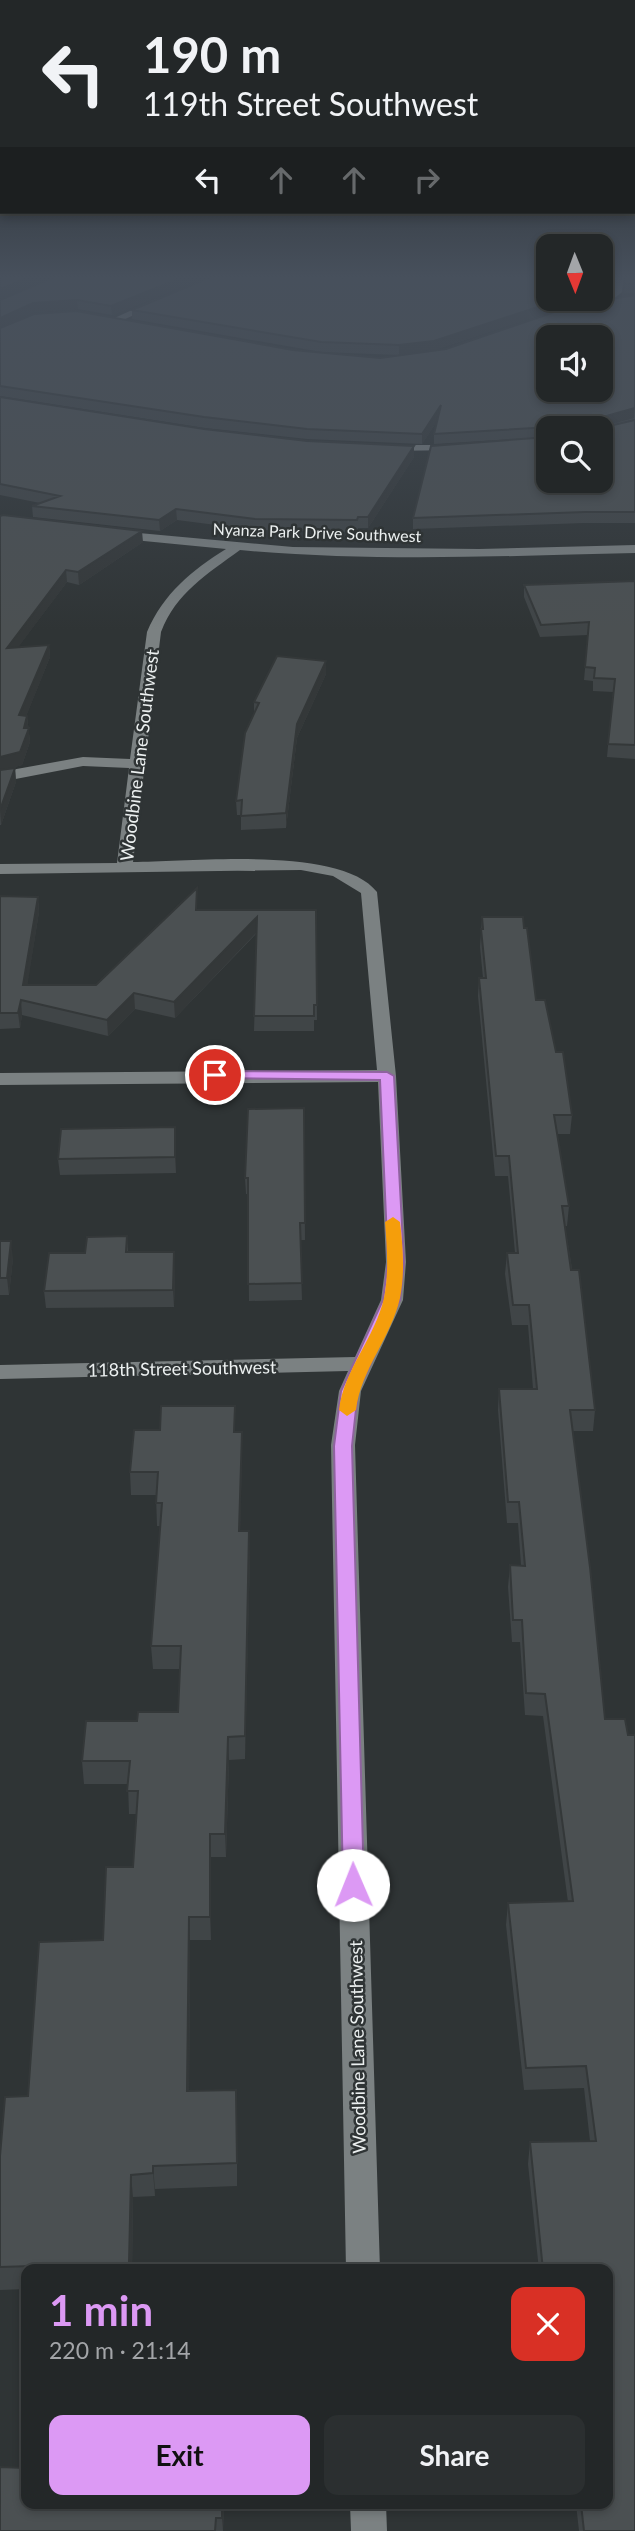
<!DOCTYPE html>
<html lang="en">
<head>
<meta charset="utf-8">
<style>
  :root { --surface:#232728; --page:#2b2f30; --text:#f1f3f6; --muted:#a3a5a8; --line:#404445; --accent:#dc99f4 }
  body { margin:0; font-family:Lato,sans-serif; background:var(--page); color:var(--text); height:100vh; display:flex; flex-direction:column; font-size:26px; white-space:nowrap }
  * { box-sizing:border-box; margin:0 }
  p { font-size:23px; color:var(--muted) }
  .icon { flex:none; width:38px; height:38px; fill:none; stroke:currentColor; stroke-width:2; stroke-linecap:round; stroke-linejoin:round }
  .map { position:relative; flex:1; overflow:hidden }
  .details { position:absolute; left:21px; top:2264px; width:592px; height:245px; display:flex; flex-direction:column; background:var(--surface); border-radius:14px; box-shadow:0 4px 10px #0003,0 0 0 2px var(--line) }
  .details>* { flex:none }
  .banner { position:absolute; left:0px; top:0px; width:635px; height:214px; box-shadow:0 4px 10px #0003,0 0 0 2px var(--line); background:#232728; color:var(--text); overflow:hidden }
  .needle { width:46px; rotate:179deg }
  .controls { position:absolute; left:536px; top:234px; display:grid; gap:14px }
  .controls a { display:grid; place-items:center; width:77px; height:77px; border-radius:14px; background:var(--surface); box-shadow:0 4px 10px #0003,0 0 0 2px var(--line); font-size:35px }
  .pin { position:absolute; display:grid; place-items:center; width:60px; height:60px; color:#fff; margin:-30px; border:4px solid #fff; border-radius:50%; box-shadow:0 2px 7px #0007 }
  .me { position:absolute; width:77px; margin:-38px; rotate:359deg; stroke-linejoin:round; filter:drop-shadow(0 0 5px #0008) }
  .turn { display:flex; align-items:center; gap:24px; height:147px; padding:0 28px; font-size:32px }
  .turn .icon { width:91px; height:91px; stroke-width:2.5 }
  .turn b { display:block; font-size:49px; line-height:60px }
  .lanes { display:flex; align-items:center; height:66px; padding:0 28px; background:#0003; justify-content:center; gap:35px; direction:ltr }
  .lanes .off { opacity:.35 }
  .round { display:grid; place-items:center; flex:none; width:74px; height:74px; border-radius:14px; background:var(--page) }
  .overview { display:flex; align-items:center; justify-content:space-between; height:119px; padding:0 28px }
  h1 { font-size:42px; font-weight:700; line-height:52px; color:var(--accent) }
  .primary-button { display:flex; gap:14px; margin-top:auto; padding:14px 28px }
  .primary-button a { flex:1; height:80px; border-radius:14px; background:var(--accent); color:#111; font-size:28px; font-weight:700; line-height:80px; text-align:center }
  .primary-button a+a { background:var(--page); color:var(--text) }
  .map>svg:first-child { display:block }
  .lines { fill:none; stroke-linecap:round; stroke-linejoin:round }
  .minor { fill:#7b8182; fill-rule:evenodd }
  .wall { fill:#404547; fill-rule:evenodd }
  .shaded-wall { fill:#343839 }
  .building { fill:#4b5052; stroke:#343839; stroke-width:2; fill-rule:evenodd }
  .route { fill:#dc99f4; stroke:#8f639f; stroke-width:2 }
  .slow { fill:#f59e0b }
  .labels { text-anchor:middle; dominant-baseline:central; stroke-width:5; stroke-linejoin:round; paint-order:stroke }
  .far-street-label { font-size:16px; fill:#ecf0f0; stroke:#2f3435 }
  .street-label { font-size:18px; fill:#ecf0f0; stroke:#2f3435 }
</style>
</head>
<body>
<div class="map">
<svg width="635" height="2531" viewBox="0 0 635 2531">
  <rect width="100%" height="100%" fill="#2f3435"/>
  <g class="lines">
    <path class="minor" d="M615 276H623L622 292 611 301H605L613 291Z
      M156 299 159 304 116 323 108 321Z
      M458 445 462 446V450L386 451 380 448 386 445Z
      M117 531 293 547 479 549 635 545V553C504 556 371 562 240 550 207 574 176 593 161 632L133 862C190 862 341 845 377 892L396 1076 406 1262 403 1300 361 1391 355 1445 380 2270H346L331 1445 339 1391 348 1371 0 1379V1365L355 1357 381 1300 386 1262 378 1082 0 1085V1073L377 1070 361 893 333 876 301 870 0 874V864L117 863 129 768 83 766 0 782V772L83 757 130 759 147 632C163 594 192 570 226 549L113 538V532Z
      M350 2504H386L387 2531H351Z"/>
  </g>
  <path class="wall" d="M0 276H208L112 315 78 309 34 312 0 328 293 350 380 358 446 349 635 295V419L601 428 635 420V523H584L413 529V518L547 437 434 444V434L437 421 422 444 307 439 205 428 0 396V300L50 278 0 299ZM548 429H600L548 481Z
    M337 276H548V299H589L434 350 399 355 321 352 132 319V310L345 278Z
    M626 276H635V293H624Z
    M0 397 204 429 307 441 414 446V457L368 528H358L357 532 255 530 177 520 160 531 33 517 32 506 40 503 0 495Z
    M0 516 143 542 79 585 67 582 18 647 49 645 50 657 26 716H27L30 742 22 765 11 768H15L16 782 1 825H0Z
    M635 581V759L607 757 613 692 593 691V681L584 680 588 635 540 637 524 597V585Z
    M326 661V674L297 738 286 828 241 830V815H237L236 801 254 714V702Z
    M0 896 38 897 39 912 27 985H96L197 902V910H316L317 1020H314V1031H254L257 933 175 1018 135 1009 108 1036 22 1015 20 1028 0 1029Z
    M482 917 536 1000 556 1052 572 1115 570 1134H557L569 1206 567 1226H565L595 1410 593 1431H573L605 1719 628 1735H635V2531H579L576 2504H607V2270H539L528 2164 530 2142 590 2141 584 2088 524 2090 506 1925 508 1903 568 1902 543 1716 525 1715 520 1642H512L508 1587 510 1565H521L518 1523H507L498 1410 499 1389H533L528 1325H512L505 1274 507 1253H515L508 1176H495L478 996 479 978H483L480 947Z
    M304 1108 305 1240H300L302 1300 249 1301 248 1194H246L245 1178Z
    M176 1143V1173L60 1175 58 1159Z
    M127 1236 128 1252 175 1269 174 1307 46 1308 44 1291 85 1253Z
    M0 1241 13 1258 9 1295H0Z
    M236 1432 242 1454 240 1531 250 1553 245 1759 229 1760 226 1857H211V1940H190L189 2091 237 2113V2186L155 2189V2196L133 2197 132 2270H26V2289L0 2290V2156L103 1940 133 1867 136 1814H129L128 1784H84L82 1761 137 1721 178 1712 180 1669H153L151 1646 161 1526H157L156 1495H131L130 1472Z
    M26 2504H224L223 2531H0Z"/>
  <path class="shaded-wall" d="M33 276H56L0 299V289Z
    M186 276H208L112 315 111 306Z
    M611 280V289L600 294V285Z
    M562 299H589L434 350 399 355V345Z
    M77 300 78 309 34 312 0 328V318L33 303Z
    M441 405V415L422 444V434Z
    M635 408 634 418 598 428 599 418Z
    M414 446V457L368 528V517Z
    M176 509 177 520 160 531 159 520Z
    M142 531 143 542 79 585 78 572Z
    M66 570 67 582 8 661 7 648Z
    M49 645 50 657 21 729 19 715Z
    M326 661V674L297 738 286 828V813L297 724Z
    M27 716 30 742 22 765 0 771V757L24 728Z
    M15 768 16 782 1 825 0 810Z
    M38 897 39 912 25 1001 23 985Z
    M257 917V932L175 1018 174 1002Z
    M134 993 135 1009 108 1036 107 1020Z
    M21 1000 22 1015 20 1028 18 1013Z
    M175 1127 176 1143V1173L175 1157Z
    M11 1241 13 1258 9 1295 7 1278Z
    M174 1252 175 1269 174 1307 173 1290Z
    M242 1432V1454L240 1553 239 1531Z
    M249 1531 250 1553 245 1759V1736Z
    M228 1737 229 1760 226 1857 225 1834Z
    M210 1834 211 1857V1940L210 1917Z
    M189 1917 190 1940 189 2114 187 2091Z
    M153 2166 155 2189V2196L153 2173Z
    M131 2175 133 2197 132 2270H130Z
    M222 2504H224L223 2531 222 2518Z"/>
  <path class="building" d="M0 276H33L0 289Z
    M56 276H186L111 306 77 300 33 303 0 318V300Z
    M213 276H336L344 279 349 276H548V299H562L434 341 399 345 321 342 132 310Z
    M626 276H635V284H625Z
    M611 280 600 285V282Z
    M635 295V408L599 418 598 426 601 428 635 420V512H585L413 518 431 446 548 437V481H600V429H550V427L434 434 441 405 422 434 307 429 204 417 0 386V328L34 314 76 311 293 350 380 358 446 349 572 306ZM548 338H600V390H548Z
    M0 397 204 429 307 441 414 446 368 517H358L357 520 255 519 176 509 159 520 32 506 60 496 0 484Z
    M3 515 142 531 78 572 66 570 7 648 49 645 19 715 27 716 24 728H29L20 752 0 757V516Z
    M635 581V745L608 744 615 679 594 678 595 668 585 667 589 622 541 625 524 585Z
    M277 656 326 661 297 724 286 813 241 816 242 800 236 801 245 733 259 703 254 702Z
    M15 768 0 810V770Z
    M197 888 196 910H316L317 1005H314V1016H254L257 917 174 1002 134 993 107 1020 21 1000 18 1013H0V896L38 897 23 985H96Z
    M482 917H523L524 928H527L536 1000H545L556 1052H563L572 1115H554L569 1206H562L571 1270H579L595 1410H570L590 1567 605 1719H625L628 1735H635V2531H584L581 2504H607V2270H543L530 2142 596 2141 586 2066 526 2068 508 1903 573 1901 545 1694 526 1693 522 1620H513L510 1565 525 1566 519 1502H508L499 1389H537L529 1305H513L507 1253H518L509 1156H496L479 978H486L481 929H483Z
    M304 1108 305 1223H300L302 1283 248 1284V1178H245L248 1109Z
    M175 1127V1157L58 1159 61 1129Z
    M127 1236 126 1252H174L173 1290 44 1291 49 1253H85L87 1237Z
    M0 1241H11L7 1278H0Z
    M161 1406H235L234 1432H242L239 1531H249L245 1736 228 1737 225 1834H210V1917H189L187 2091 236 2090 237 2163 153 2166V2173L131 2175 129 2263 0 2267V2156L5 2097 28 2096 39 1942 103 1940 106 1867H133L138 1791H127L130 1761H82L86 1721H137L138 1712H178L181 1646H151L162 1503H156L158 1472H130L134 1430H160Z
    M0 2467 26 2468V2504H222V2518H216L215 2531H0Z"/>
  <linearGradient id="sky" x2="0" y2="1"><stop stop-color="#1a1d1d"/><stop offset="0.44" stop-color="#47505c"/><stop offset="1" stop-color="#47505c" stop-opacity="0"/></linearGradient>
  <rect width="635" height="630" fill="url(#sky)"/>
  <path class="route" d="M215 1071 387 1072 394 1076 404 1262 400 1300 358 1391 352 1446 364 1885 361 1891 353 1894 346 1891 343 1885 334 1446 341 1391 383 1300 388 1262 380 1080 210 1078V1072Z"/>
  <path class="slow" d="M393 1217 400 1222C403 1247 405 1273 400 1298 391 1338 361 1369 356 1410L347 1416 339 1410C344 1369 375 1338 384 1298 389 1273 387 1248 385 1222Z"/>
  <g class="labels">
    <g class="far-street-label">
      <text transform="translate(317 532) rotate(2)">Nyanza Park Drive Southwest</text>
    </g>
    <g class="street-label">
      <text transform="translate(139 755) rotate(-83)">Woodbine Lane Southwest</text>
      <text transform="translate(182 1368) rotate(-1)">118th Street Southwest</text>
      <text transform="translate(357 2047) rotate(-91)">Woodbine Lane Southwest</text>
    </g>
  </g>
</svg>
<div class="controls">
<a><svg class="needle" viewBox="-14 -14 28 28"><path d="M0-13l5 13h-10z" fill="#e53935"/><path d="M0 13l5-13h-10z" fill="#a3a5a8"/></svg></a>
<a><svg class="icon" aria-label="sound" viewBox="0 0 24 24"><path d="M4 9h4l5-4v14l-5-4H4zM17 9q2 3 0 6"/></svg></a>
<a><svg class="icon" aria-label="search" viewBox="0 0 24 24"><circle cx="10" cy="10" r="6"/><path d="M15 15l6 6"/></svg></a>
</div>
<div class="pin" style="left:215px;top:1075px;background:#d93025"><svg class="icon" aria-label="arrive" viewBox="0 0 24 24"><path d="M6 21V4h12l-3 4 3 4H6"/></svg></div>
<svg class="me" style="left:353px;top:1885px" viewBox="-20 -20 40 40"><circle r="19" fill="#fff"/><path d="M0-13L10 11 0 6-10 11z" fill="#dc99f4"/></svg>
<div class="banner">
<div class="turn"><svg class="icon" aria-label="left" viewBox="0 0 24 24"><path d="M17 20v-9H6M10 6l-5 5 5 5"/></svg><div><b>190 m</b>119th Street Southwest</div></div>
<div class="lanes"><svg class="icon" aria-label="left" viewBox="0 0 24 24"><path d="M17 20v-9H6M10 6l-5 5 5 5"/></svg><svg class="icon off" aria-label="ahead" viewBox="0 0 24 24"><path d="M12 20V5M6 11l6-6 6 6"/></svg><svg class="icon off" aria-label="ahead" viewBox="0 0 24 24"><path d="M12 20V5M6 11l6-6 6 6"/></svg><svg class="icon off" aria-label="right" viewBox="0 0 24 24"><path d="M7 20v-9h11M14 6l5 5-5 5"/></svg></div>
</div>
<section class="details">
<div class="overview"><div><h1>1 min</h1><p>220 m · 21:14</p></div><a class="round" style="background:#d93025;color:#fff"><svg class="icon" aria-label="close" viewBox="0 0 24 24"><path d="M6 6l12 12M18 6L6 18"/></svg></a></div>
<div class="primary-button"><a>Exit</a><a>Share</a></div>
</section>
</div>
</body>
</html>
